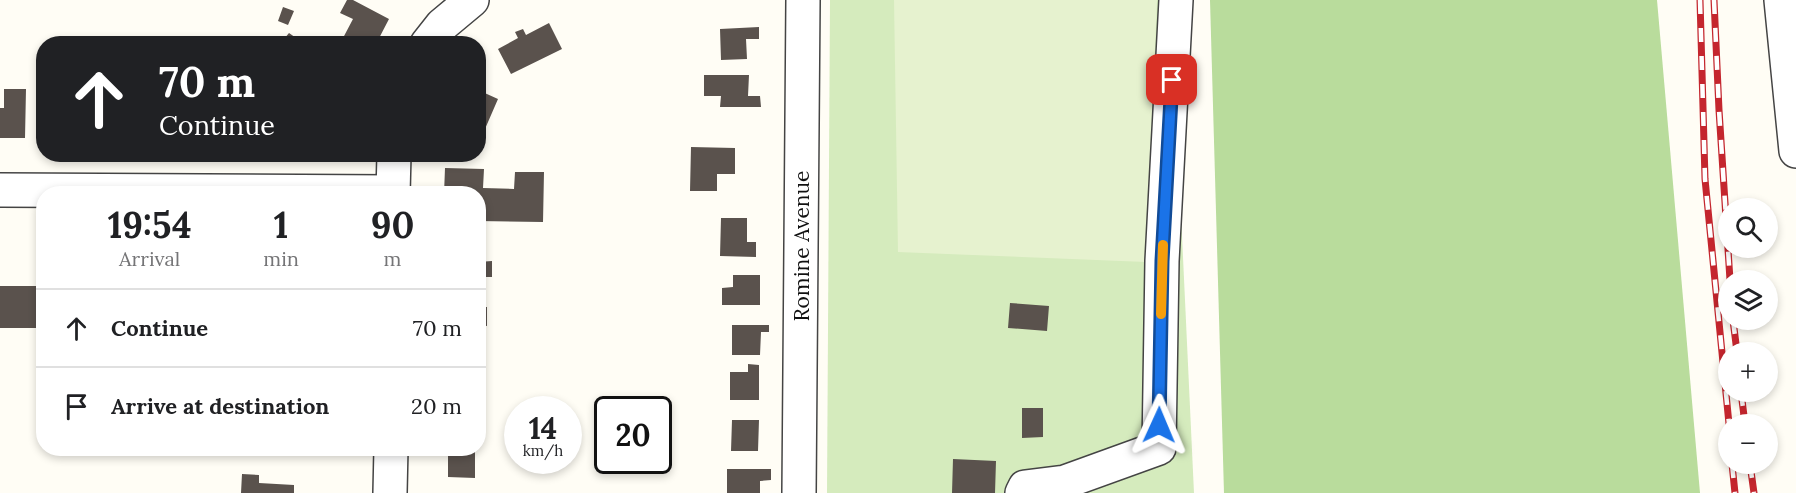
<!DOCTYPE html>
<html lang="en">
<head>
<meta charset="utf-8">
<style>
  :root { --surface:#fff; --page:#f6f6f6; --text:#202124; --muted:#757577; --line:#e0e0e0 }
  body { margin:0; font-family:Lora,serif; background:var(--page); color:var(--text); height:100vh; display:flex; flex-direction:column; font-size:22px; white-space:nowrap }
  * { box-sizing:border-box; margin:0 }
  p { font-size:20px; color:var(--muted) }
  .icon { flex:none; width:33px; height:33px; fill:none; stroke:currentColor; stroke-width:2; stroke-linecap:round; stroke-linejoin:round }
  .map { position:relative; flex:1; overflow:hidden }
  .details { position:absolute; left:36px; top:186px; width:450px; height:270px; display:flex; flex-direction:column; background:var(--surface); border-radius:24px; box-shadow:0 3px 9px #0003 }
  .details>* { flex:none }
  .hud { position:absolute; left:36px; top:36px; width:450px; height:126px; border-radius:24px; box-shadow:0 3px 9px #0003; background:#202124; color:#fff; overflow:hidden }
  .tools { position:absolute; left:1718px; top:198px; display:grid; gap:12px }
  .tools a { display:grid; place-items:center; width:60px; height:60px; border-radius:50%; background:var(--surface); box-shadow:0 3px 9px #0003; font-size:30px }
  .speed { position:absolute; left:504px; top:396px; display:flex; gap:12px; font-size:30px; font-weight:700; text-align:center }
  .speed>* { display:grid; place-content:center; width:78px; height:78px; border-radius:50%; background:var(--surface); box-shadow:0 3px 9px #0003; line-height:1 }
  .speed small { font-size:15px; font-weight:400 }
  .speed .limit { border:3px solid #111; border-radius:9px; background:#fff; color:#111 }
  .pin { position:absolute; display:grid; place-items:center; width:51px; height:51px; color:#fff; margin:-26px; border-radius:12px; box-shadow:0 3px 9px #0006 }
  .me { position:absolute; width:66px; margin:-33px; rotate:1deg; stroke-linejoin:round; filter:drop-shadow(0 0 4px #0008) }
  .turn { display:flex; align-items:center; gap:21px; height:126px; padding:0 24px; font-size:27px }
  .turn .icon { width:78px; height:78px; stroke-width:2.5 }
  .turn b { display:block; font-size:42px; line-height:51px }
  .eta { display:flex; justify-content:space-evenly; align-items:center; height:102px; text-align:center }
  .eta b { font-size:36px; font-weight:700; line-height:42px }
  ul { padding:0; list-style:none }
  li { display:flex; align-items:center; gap:18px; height:78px; padding:0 24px; border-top:2px solid var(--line) }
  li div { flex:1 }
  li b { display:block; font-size:22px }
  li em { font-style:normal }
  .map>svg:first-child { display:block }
  .green { fill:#d5ebbd }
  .forest { fill:#b9dc9c }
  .pitch { fill:#e6f2cf }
  .building { fill:#5a524d }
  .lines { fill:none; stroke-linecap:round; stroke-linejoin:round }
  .minor-casing { stroke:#444; stroke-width:36 }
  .minor { stroke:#fff; stroke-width:33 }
  .rail-casing { stroke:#c4262e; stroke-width:7 }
  .rail { stroke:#fff; stroke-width:4.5; stroke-dasharray:14; stroke-linecap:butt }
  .route-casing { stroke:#114b97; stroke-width:15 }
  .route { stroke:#1a73e8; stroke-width:10 }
  .slow { stroke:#f59e0b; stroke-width:10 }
  .labels { text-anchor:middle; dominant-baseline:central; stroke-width:6; stroke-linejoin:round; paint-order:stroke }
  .street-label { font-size:21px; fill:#111; stroke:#fff }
</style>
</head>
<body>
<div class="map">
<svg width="1796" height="493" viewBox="0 0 1796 493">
  <rect width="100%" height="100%" fill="#fffdf5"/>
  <path class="green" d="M830 0H1171L1194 493H827Z"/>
  <path class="forest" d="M1210 0H1657L1700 493H1224Z"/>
  <path class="pitch" d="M894 0H1157L1146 262 898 252Z"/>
  <path class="building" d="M347 0H353L389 19 376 44H354L343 38 353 19 340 13Z
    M283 7 294 11 288 25 278 21Z
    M549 23 562 49 511 74 498 49 518 38 515 32 523 29 526 35Z
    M759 27V39H746L747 59 721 60 720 29Z
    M289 33 299 40 296 44H292L284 39Z
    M704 75H749L748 96H760L761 107H720L721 96H704Z
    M4 89H26L25 138H0V108H4Z
    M478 90 498 99 478 145Z
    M691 147 735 148V174H717V191H690Z
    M266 154H280V160L265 159Z
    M445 168 484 169 483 188 514 189 515 172H544L543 222 478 221V194H444Z
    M721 218H747V242H756V257L720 256Z
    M492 261V277H478V262Z
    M733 275H760V305H722V288L733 287Z
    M0 286H44V328H0Z
    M1010 303 1049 306 1047 331 1008 328Z
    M478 307H487V326L478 325Z
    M732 325H769V332H761L760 355H732Z
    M748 364 759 365V400H730V372H748Z
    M1022 408H1043V437L1022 438Z
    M732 420H759L758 451H731Z
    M448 448H475V478L448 477Z
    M953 459 996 461 995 493H952Z
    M727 469H771V480L760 481V493H727Z
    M242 474 259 475V483L294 485V493H241Z"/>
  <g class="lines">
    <g class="minor-casing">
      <path id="minor" d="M1781 0 1796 151
        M427 44 442 25 472 0
        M0 190 393 192
        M393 194 394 154
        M390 493 391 448
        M799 493 803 0
        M1022 493 1025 487 1065 482 1159 448 1162 261 1176 0"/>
    </g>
    <use href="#minor" class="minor"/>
    <g class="rail-casing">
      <path id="rail" d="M1700 0 1705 179 1729 424
        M1714 0 1719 110 1730 280
        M1733 320 1737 352
        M1741 392 1745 424
        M1732 464 1735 493
        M1750 464 1754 493"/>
    </g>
    <use href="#rail" class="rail"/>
  </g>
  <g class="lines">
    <g class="route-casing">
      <path id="route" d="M1159 425 1162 261 1172 80"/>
    </g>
    <use href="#route" class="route"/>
    <path class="slow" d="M1161 314 1163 245"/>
  </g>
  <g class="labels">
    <g class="street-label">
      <text transform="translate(801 246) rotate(-90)">Romine Avenue</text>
    </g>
  </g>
</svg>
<div class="tools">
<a><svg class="icon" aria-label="search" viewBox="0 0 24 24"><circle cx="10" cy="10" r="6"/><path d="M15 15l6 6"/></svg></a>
<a><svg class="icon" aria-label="layers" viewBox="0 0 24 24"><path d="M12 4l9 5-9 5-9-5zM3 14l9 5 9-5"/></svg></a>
<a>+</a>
<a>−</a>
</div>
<div class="speed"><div>14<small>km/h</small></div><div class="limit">20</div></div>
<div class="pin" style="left:1172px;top:80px;background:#d93025"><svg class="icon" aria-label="arrive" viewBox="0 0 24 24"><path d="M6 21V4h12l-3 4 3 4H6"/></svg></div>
<svg class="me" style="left:1159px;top:425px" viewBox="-20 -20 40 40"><path d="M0-17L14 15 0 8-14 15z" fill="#1a73e8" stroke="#fff" stroke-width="4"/></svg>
<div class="hud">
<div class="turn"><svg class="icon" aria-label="ahead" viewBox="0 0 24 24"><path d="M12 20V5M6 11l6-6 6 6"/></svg><div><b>70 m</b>Continue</div></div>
</div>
<section class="details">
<div class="eta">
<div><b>19:54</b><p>Arrival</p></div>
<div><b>1</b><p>min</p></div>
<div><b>90</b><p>m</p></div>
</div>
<ul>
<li><svg class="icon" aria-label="ahead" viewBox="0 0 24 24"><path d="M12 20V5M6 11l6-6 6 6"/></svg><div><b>Continue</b></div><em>70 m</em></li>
<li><svg class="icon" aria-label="arrive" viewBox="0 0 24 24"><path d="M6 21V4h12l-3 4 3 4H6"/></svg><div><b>Arrive at destination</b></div><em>20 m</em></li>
</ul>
</section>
</div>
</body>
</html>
